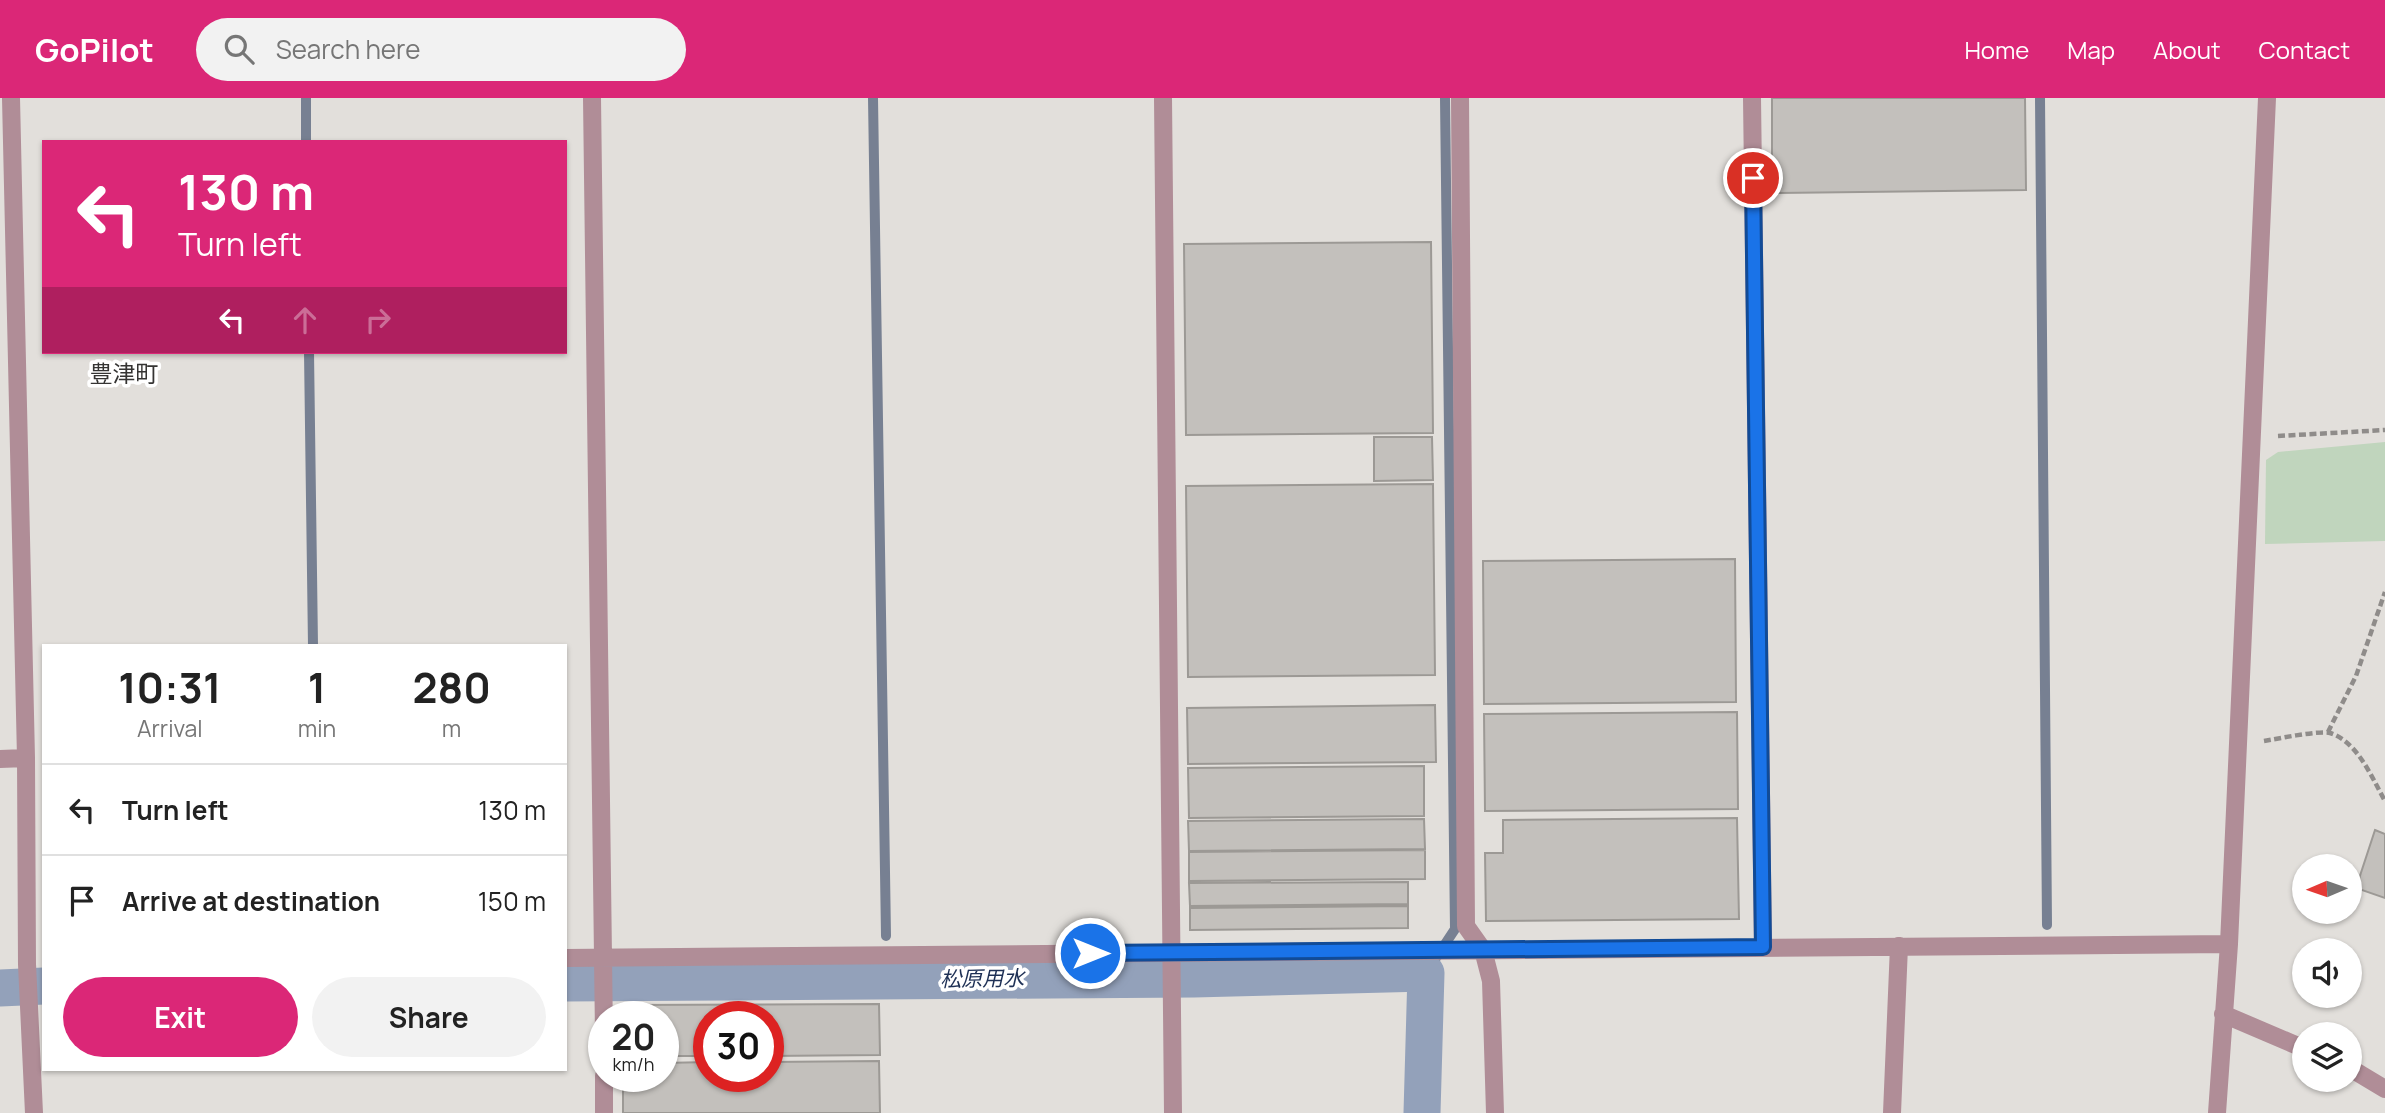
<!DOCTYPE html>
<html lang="en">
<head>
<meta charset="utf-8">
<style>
  :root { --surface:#fff; --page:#f2f2f2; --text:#222; --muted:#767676; --line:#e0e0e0; --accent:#db2777 }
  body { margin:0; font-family:Manrope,"Noto Sans JP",sans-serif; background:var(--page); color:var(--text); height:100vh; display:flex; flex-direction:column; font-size:26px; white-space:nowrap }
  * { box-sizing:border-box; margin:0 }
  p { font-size:23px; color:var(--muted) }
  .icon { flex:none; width:38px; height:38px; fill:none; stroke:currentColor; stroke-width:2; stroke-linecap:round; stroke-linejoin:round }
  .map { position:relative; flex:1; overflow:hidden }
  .details { position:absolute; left:42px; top:546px; width:525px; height:427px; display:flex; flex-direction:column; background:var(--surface); border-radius:0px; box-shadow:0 2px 5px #0004 }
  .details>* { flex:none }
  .guide { position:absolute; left:42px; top:42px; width:525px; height:214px; border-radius:0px; box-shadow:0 2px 5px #0004; background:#db2777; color:#fff; overflow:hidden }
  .needle { width:46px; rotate:268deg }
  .tools { position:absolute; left:2292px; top:756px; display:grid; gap:14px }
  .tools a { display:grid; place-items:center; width:70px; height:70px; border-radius:50%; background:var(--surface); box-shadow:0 2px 5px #0004; font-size:35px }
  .speed { position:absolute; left:588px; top:903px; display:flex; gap:14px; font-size:35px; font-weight:700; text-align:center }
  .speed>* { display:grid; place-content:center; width:91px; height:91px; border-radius:50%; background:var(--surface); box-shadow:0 2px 5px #0004; line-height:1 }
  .speed small { font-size:18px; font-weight:400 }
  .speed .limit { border:10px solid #d22; background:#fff; color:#111 }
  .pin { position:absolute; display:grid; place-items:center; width:60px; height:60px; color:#fff; margin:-30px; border:4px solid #fff; border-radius:50%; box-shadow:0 2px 7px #0007 }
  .me { position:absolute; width:77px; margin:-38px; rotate:90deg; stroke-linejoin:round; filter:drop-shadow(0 0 5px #0008) }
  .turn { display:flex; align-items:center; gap:24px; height:147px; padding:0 21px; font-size:32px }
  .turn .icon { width:91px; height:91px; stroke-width:2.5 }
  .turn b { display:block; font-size:49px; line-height:60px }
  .lanes { display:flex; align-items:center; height:66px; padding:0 21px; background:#0003; justify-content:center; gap:35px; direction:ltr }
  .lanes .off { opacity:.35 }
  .eta { display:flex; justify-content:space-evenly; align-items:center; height:119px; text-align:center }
  .eta b { font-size:42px; font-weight:700; line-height:49px }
  .action { display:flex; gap:14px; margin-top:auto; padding:14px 21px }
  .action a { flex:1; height:80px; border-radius:42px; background:var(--accent); color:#fff; font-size:28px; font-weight:700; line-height:80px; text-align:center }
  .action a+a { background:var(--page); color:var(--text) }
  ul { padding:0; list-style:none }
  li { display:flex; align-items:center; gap:21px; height:91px; padding:0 21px; border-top:2px solid var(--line) }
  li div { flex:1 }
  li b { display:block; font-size:26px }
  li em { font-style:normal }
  header { display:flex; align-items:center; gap:42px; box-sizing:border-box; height:98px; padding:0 35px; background:var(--accent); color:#fff }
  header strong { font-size:33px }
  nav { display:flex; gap:38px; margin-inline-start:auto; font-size:24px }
  .search { width:490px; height:63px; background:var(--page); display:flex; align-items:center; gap:18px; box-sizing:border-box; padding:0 24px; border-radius:38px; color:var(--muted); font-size:26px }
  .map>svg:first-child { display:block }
  .green { fill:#c0d5bd }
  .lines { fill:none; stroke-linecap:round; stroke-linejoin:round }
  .stream { stroke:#778092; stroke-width:10 }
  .canal { stroke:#93a1ba; stroke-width:37 }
  .building { fill:#c3c0bc; stroke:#9c9995; stroke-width:2 }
  .path { stroke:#8f8c8a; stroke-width:4.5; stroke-dasharray:7 3.5; stroke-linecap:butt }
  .minor { stroke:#b08d97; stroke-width:18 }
  .route-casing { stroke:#114b97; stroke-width:18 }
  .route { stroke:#1a73e8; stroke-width:12 }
  .labels { text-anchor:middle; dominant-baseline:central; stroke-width:7; stroke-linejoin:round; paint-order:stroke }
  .water-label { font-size:21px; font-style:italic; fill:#1e3055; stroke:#fff }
  .quarter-label { font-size:23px; fill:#353433; stroke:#fff }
</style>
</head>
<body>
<header>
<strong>GoPilot</strong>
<div class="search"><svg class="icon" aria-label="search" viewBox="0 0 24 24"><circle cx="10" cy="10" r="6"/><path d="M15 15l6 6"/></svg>Search here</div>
<nav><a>Home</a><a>Map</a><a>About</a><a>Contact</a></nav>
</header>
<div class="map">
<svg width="2385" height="1015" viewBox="0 0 2385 1015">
  <rect width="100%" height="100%" fill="#e2dfdb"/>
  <path class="green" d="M2385 344V443L2265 446 2266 362 2278 354Z"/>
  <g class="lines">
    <path class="stream" d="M306 0V44
      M873 0 886 838
      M2040 0 2047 827
      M309 254 313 548
      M1426 875 1455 831 1445 0"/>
    <path class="canal" d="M565 885 1194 881 1426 875 1422 1015
      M0 890 44 888"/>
  </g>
  <path class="building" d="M1772 0H2025L2026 92 1772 95Z
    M1431 144 1433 335 1186 337 1184 146Z
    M1374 339H1432L1433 382 1374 383Z
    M1433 386 1435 577 1188 579 1186 388Z
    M1735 461 1736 604 1484 606 1483 463Z
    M1435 607 1436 664 1188 666 1187 610Z
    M1737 614 1738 711 1485 713 1484 616Z
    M1424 668V718L1189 720 1188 670Z
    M1737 720 1739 821 1486 823 1485 755H1503V722Z
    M1424 721 1425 751 1189 753 1188 723Z
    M2375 732 2385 736V800L2356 790Z
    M1425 752V781L1189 783V754Z
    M1408 784V806L1190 808 1189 785Z
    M1408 808V830L1190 832V810Z
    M879 906 880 957 768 958V919H709V958H663V919H622V907Z
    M879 963 880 1015H623V978H663V965L709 964V978H768V964Z"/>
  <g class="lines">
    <path class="path" d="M2278 338 2385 332
      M2328 634 2356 578 2385 494
      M2264 643C2276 641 2320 632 2330 635 2358 644 2372 680 2385 703"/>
    <path class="minor" d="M11 0 26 660 27 866 34 1015
      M592 0 604 937
      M1163 0 1173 1015
      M1460 0 1466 828 1483 852 1491 883 1495 1015
      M1752 0 1763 849
      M0 661 26 660
      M565 860 2229 846
      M2223 916 2305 951
      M2350 970 2385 991
      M604 978V1015
      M1892 1015 1899 848
      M2217 1015 2229 846 2267 0"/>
  </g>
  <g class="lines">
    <g class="route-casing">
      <path id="route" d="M1090 855 1763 849 1753 80"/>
    </g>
    <use href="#route" class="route"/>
  </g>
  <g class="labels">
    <g class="water-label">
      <text transform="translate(982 880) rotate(-1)">松原用水</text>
    </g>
    <g class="quarter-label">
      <text x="124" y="275">豊津町</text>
    </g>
  </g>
</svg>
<div class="tools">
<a><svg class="needle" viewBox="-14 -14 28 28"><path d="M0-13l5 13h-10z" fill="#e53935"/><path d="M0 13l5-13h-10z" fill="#767676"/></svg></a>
<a><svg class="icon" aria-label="sound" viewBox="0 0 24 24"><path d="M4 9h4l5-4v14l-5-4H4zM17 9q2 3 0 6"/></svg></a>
<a><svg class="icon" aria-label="layers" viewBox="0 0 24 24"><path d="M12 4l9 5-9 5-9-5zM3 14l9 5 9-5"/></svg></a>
</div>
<div class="speed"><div>20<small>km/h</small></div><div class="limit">30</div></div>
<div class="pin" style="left:1753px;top:80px;background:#d93025"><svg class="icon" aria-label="arrive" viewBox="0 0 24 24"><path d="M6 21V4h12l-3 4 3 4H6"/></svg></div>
<svg class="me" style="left:1090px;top:855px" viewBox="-20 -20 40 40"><circle r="17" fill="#1a73e8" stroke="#fff" stroke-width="3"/><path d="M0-11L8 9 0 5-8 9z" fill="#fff"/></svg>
<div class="guide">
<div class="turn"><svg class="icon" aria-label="left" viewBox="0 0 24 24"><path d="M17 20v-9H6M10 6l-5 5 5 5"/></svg><div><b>130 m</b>Turn left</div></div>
<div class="lanes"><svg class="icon" aria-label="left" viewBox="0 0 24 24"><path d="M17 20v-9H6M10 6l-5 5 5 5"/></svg><svg class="icon off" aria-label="ahead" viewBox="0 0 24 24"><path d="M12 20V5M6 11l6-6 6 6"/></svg><svg class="icon off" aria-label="right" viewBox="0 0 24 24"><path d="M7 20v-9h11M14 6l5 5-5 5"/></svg></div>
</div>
<section class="details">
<div class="eta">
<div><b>10:31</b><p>Arrival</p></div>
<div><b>1</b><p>min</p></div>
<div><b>280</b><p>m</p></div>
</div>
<ul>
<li><svg class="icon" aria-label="left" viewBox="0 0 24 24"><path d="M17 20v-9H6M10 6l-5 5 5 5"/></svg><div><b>Turn left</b></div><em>130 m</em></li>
<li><svg class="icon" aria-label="arrive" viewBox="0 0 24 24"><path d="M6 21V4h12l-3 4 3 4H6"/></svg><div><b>Arrive at destination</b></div><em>150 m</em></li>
</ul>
<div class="action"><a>Exit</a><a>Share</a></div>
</section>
</div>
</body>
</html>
